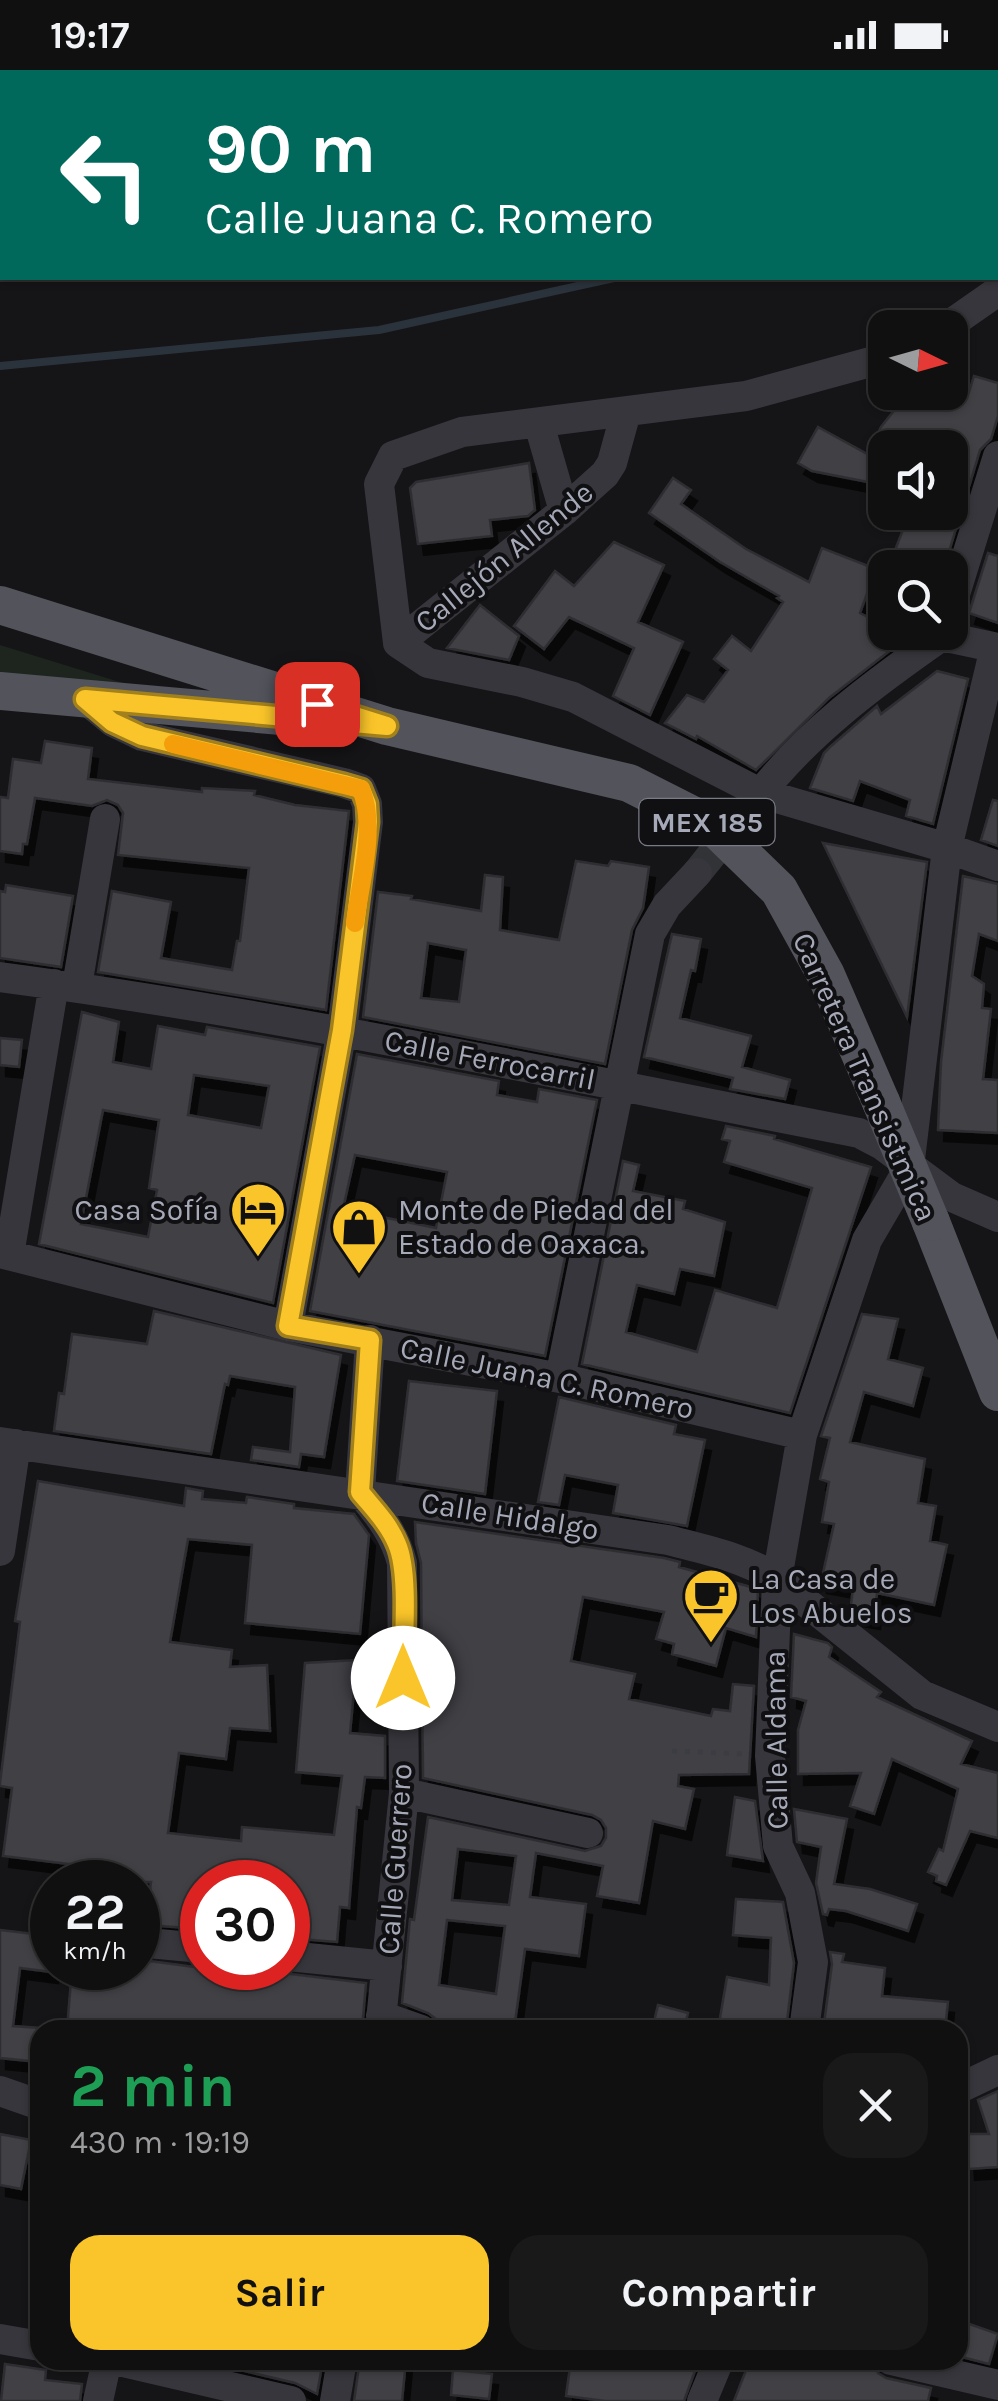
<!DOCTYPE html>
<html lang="es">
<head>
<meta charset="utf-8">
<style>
  :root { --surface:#101011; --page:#19191a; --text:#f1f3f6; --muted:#9c9d9f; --line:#303031; --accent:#fac52a }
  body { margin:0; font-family:Karla,sans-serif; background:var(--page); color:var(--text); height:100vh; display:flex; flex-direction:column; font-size:38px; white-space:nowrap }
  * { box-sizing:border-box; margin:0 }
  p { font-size:32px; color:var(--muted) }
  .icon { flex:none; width:55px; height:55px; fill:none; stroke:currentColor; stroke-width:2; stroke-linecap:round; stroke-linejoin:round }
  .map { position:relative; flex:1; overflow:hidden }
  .side { position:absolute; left:30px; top:1950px; width:938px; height:350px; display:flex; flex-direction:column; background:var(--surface); border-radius:30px; box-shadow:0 2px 8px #0004,0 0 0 2px var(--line) }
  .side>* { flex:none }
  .banner { position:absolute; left:0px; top:0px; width:1000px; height:210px; box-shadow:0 2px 8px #0004,0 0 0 2px var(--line); background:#00695c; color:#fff; overflow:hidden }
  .needle { width:65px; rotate:95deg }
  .controls { position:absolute; left:868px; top:240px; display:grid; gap:20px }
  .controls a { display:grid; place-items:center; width:100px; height:100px; border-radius:20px; background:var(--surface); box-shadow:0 2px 8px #0004,0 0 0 2px var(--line); font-size:50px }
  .speed { position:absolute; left:30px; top:1790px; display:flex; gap:20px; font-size:50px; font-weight:700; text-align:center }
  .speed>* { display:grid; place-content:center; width:130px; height:130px; border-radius:50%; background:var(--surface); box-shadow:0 2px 8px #0004,0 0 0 2px var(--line); line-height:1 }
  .speed small { font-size:25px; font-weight:400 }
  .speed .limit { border:15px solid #d22; background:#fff; color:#111 }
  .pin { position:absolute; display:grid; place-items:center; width:85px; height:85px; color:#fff; margin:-42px; border-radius:20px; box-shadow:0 5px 15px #0006 }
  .me { position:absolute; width:110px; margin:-55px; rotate:0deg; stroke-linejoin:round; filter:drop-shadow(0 0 8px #0008) }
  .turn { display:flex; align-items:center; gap:35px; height:210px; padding:0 40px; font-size:45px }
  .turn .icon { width:130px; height:130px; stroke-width:2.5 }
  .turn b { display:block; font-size:70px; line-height:85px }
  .round { display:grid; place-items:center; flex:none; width:105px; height:105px; border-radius:30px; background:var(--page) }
  .summary { display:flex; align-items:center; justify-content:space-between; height:170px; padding:0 40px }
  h1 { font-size:60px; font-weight:700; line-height:75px; color:#1e9e55 }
  .button { display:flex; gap:20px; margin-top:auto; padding:20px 40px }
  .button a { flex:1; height:115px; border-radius:30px; background:var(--accent); color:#111; font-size:40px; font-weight:700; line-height:115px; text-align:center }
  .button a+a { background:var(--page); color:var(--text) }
  .status { display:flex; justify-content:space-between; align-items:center; height:70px; padding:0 50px; background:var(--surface); direction:ltr }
  .status svg { height:28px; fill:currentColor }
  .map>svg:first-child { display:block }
  .green { fill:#1d251e }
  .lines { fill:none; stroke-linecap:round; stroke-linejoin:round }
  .stream { stroke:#2a323b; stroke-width:8 }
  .building { fill:#3f3f44; stroke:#2f2f33; stroke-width:2.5; fill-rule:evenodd; filter:url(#shadow) }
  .minor-tunnel { stroke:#323337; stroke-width:30; stroke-dasharray:30 15; stroke-linecap:butt }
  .path { stroke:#3c3d43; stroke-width:5; stroke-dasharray:5 8; stroke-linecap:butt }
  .minor { stroke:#36363c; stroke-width:30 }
  .major { stroke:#52535b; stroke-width:38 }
  .major-bridge { stroke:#52535b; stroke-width:38 }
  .route-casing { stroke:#a2801b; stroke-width:25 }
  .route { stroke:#fac52a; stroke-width:18 }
  .slow { stroke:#f59e0b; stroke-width:18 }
  .labels { text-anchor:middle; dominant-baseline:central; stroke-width:8; stroke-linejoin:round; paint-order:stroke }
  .shield { fill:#101012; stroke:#797c86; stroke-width:2.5 }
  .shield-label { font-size:28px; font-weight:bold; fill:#a6aab8 }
  .street-label { font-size:30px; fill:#a6aab8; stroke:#101012 }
  .poi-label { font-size:30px; fill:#a6aab8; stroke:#101012; text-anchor:start }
</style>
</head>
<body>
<div class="status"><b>19:17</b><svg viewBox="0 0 49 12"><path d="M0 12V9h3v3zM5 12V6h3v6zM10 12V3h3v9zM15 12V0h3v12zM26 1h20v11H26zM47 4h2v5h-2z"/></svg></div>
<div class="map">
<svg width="998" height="2331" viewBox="0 0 998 2331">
  <defs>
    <filter id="shadow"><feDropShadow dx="6" dy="11" stdDeviation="0" flood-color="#0009"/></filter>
  </defs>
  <rect width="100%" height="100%" fill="#151517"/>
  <path class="green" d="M0 575 181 631 0 609Z"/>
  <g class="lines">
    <path class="stream" d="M985 2 989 0
      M0 296 379 260 614 208"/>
  </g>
  <path class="building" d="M974 306 998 313V346L991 369 980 380 965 430 950 427V378H871L881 357 909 322H969Z
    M818 357 878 390 873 413 812 401 798 393Z
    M529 393 535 440 528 446 490 450 492 466 418 474 410 418 416 412Z
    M673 408 691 420 681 434 746 479 809 512 822 478 876 499 860 543 885 556V562H914L829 628 756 700 697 666 696 669 665 653 687 625 704 632 728 600 714 589 732 566 751 581 783 532 777 528 779 526 720 492 649 443Z
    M910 442H961L944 498H888Z
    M614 472 664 495 638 552 683 572 650 645 613 626 634 578 569 547 544 579 514 556 555 501 574 516Z
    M988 483 998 486V553L969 543Z
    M480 535 519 566 509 590 447 578Z
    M937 601 968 609 933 754 906 746 910 730 860 711 853 731 810 718 824 683 830 677 877 636 881 644Z
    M45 671 92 678 88 709 202 722V718L255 721 254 725 295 735 349 741 326 940 98 902 112 821 171 832 161 888 232 900 237 871H240L249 798 118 785 123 743 118 735 107 730 92 736 35 728 27 774H23L22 784 0 781V727L8 728 13 689 41 693Z
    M993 730 998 731V776L981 770Z
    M823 773 927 792 907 947Z
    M576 791 608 796 611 791 649 797 643 838 632 860 605 994 363 947 378 822 412 826 411 829 481 841 485 805 503 807 500 860 559 870ZM428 873 466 880 459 932 421 928Z
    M963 806 998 814V871L979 864 972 906 984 914 982 938 991 939 983 1009 998 1010V1063L938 1060 941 992Z
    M6 815 73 826 61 897 0 888V821L5 822Z
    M672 864 701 869 695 901 691 900 680 948 751 966 742 997 790 1010 785 1029 730 1019 733 1008 644 987Z
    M82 942 119 952 113 992 151 999 158 956 205 965 207 957 320 977 273 1233 39 1174ZM194 1005 269 1016 261 1058 188 1045ZM103 1040 159 1050 149 1118 157 1120 148 1167 81 1154Z
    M0 968 22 970 19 997 0 995Z
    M357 984 499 1011 497 1025 537 1032 539 1019 597 1030 545 1286 310 1241ZM355 1085 447 1102 436 1158 343 1139Z
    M726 1056 775 1066 774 1069 871 1097 790 1343 582 1294 623 1091 639 1095 633 1121 685 1131 683 1139 725 1152 714 1206 680 1199 674 1224 637 1215 626 1262 697 1282 715 1220 777 1238 812 1118 724 1092 730 1071 722 1069Z
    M154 1241 341 1285 324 1387 301 1384 299 1397 251 1390 253 1377 290 1382 295 1317 230 1306 228 1315 225 1314 211 1384 54 1361 59 1323 64 1324 72 1264 147 1274Z
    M862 1244 898 1249 888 1289 923 1298 913 1336 864 1322 850 1372 925 1389 918 1433 936 1436 930 1471 947 1475 934 1535 877 1523 874 1548 850 1544 853 1518 821 1512 834 1454 822 1452 829 1412 820 1409 830 1368 821 1366Z
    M409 1311 497 1321 485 1424 397 1411Z
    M559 1327 676 1355 674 1364 705 1370 687 1456 613 1443 618 1415 565 1405 559 1435 538 1432Z
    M38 1411 184 1436 186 1418 203 1421 202 1429 246 1433 247 1427 294 1434V1438L354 1444 369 1465 360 1564 245 1553 252 1475 188 1469 170 1572 232 1580 230 1597 267 1595 270 1661 230 1658 226 1689 179 1683 168 1763 241 1771 242 1757 334 1765 342 1706 296 1702 305 1593 357 1590 350 1663 385 1666V1708L365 1707 361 1738 357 1737 349 1838 340 1837 337 1872 288 1868V1812H202V1859L146 1855 151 1812H75L77 1795 3 1786 12 1718 0 1716V1713L20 1552 15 1551Z
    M415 1452 664 1488 680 1492 679 1497 758 1519 756 1567 726 1558 716 1596 672 1584 674 1574 656 1569 664 1542 583 1527 571 1591 635 1604 629 1629 711 1646 713 1639 730 1641 733 1614 754 1616 749 1704 679 1705 678 1716 694 1719 685 1759 653 1751 639 1833 597 1826 603 1796 536 1783 530 1827 586 1834 579 1886 525 1879 514 1960 439 1958 436 1949 428 1943 402 1933 410 1849 414 1850 428 1747 585 1781 601 1776 606 1768V1758L601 1750 592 1745 423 1708 421 1493 416 1473ZM458 1779 516 1786 509 1835 452 1830ZM447 1850 505 1856 496 1924 439 1915Z
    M794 1564 828 1573 832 1577 829 1587 881 1622 877 1627 972 1671 961 1694 998 1703V1768L970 1761 946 1815 936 1811 937 1806 928 1802 939 1779 943 1781 958 1719 892 1689 874 1744 850 1736 861 1703 798 1704V1660L806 1631 791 1627Z
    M735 1727 755 1731 763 1791 727 1785Z
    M794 1739 847 1749 834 1814 870 1819 917 1834 908 1861 846 1841 829 1839 827 1845 823 1844 816 1813 821 1777 797 1772Z
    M736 1829 783 1832 794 1893 786 1960H718L727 1907 769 1915 771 1868 733 1865Z
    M0 1860 52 1866V1902L20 1898 13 1956 40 1958V1992L0 1988Z
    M830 1882 844 1884 842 1892 885 1898 882 1926 948 1932 945 1960H868L824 1954 832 1894Z
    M142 1890 202 1898H240L366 1913 362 1960H67L72 1898H141Z
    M658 1935 688 1943 684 1960H652Z
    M998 2021V2097L969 2099 967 2064H989L978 2030Z
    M0 2064 31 2070 21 2119 0 2115Z
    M958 2250 998 2264 989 2294 958 2286Z
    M269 2290 300 2295V2290H323L317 2324 295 2313 202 2291Z
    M360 2290H406L402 2331H354Z
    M571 2290H699L684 2331H605L566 2326Z
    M750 2290H873L878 2303 886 2308 931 2318 928 2331H734Z
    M5 2294 46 2300 45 2310 82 2314 80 2331H1Z
    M453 2300 492 2304 489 2329 451 2325Z"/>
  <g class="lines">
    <path class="minor-tunnel" d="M697 803 753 733"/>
    <path class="path" d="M672 1681 744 1684"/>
    <path class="minor" d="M945 258 998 221
      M885 288 746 326 462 362 393 386 379 414 398 573 428 593 522 612 573 627 760 723 947 778 998 796
      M539 354 564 441
      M950 540 998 386
      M398 573 564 441 605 404 612 393 626 342
      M85 629 113 652 142 666 344 713 361 719 367 734 368 752 342 960 288 1256
      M753 733C804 665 873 614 942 566L998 578
      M0 907C289 945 573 1008 859 1063L882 1075 952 1127 998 1147
      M77 916 105 749
      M0 1183 288 1256 560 1308 802 1365
      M9 1185 54 914
      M370 1270 360 1422C379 1445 395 1464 402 1493L404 1723 380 1960
      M560 1308 650 864 667 835 697 803
      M0 1372 668 1470C706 1480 743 1487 777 1509L922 1625 998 1657
      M0 1481 16 1374
      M404 1723 588 1763
      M148 1873 202 1878
      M288 1886 387 1896
      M381 1946 421 1960
      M804 1960 813 1892 800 1823 778 1776 770 1686 777 1509 802 1365 867 1170 909 1098 947 778 995 578
      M958 2019 998 2000
      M0 2021 40 2035
      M0 2269 40 2276
      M114 2290 291 2331
      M891 2290 998 2315
      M98 2331 107 2290
      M335 2331 342 2290
      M702 2331 719 2290"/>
    <path class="major" d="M0 535 387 656 629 713 712 755 779 820 826 905 881 1032
      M0 621 315 649
      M931 1152 998 1322"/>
    <path class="major-bridge" d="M881 1032 931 1152"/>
  </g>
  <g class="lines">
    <g class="route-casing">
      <path id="route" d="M317 634 387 656 85 629 112 652 142 666 344 714 361 719 367 734 368 752 342 960 288 1256 370 1270 360 1422C373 1438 389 1454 397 1474 410 1504 403 1573 403 1608"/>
    </g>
    <use href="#route" class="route"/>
    <path class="slow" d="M173 674 361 719C377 758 360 812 355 853"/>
  </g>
  <defs>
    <g id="hotel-pin" transform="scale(2.875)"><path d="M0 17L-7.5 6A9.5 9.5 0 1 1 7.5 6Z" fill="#fac52a" stroke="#101012"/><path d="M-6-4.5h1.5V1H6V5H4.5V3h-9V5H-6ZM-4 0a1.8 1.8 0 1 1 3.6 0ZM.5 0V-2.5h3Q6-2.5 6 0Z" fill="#111"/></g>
    <g id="shop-pin" transform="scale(2.875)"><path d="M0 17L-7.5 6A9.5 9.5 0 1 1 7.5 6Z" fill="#fac52a" stroke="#101012"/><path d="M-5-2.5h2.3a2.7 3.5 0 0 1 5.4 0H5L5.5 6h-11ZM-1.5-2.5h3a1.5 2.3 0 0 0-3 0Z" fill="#111"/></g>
    <g id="cafe-pin" transform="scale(2.875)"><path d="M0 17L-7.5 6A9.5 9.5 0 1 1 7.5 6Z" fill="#fac52a" stroke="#101012"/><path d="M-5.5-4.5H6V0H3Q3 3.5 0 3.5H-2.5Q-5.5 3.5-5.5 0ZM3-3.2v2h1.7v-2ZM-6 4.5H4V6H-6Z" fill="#111"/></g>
  </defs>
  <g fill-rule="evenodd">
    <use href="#hotel-pin" x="258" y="1140"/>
    <use href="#shop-pin" x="359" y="1157"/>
    <use href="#cafe-pin" x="711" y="1526"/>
  </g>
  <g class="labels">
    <rect class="shield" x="639.5" y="729" width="135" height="46" rx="8"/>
    <g class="shield-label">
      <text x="707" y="752">MEX 185</text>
    </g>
    <g class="street-label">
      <text transform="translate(504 487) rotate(-39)">Callejón Allende</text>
      <text transform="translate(490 990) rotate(11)">Calle Ferrocarril</text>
      <text transform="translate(865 1007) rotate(66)">Carretera Transistmica</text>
      <text transform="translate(547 1308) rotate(12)">Calle Juana C. Romero</text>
      <text transform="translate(510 1446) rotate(9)">Calle Hidalgo</text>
      <text transform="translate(776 1670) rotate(-91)">Calle Aldama</text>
      <text transform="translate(395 1789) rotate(-86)">Calle Guerrero</text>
    </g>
    <g class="poi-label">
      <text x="219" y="1140" text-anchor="end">Casa Sofía</text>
      <text x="398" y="1140">Monte de Piedad del<tspan x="398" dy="34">Estado de Oaxaca.</tspan></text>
      <text x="750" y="1509">La Casa de<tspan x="750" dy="34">Los Abuelos</tspan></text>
    </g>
  </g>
</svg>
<div class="controls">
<a><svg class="needle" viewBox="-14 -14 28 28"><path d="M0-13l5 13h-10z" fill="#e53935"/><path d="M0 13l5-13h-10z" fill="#9c9d9f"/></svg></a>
<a><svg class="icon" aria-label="sound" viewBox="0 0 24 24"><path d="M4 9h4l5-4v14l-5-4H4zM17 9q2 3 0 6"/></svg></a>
<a><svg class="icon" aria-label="search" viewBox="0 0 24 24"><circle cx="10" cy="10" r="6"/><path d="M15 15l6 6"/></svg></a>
</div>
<div class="speed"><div>22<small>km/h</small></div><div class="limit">30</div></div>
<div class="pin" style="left:317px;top:634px;background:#d93025"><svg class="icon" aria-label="arrive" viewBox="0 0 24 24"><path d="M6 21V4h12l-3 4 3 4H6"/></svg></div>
<svg class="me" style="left:403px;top:1608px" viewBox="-20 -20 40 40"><circle r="19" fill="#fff"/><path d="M0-13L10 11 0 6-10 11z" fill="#fac52a"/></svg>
<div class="banner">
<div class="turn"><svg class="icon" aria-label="left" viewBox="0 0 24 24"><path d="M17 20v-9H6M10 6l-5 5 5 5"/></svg><div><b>90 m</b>Calle Juana C. Romero</div></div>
</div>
<section class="side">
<div class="summary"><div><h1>2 min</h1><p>430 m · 19:19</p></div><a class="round"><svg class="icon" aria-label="close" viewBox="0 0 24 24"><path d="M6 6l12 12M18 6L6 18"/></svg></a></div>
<div class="button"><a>Salir</a><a>Compartir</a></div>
</section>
</div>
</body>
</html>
